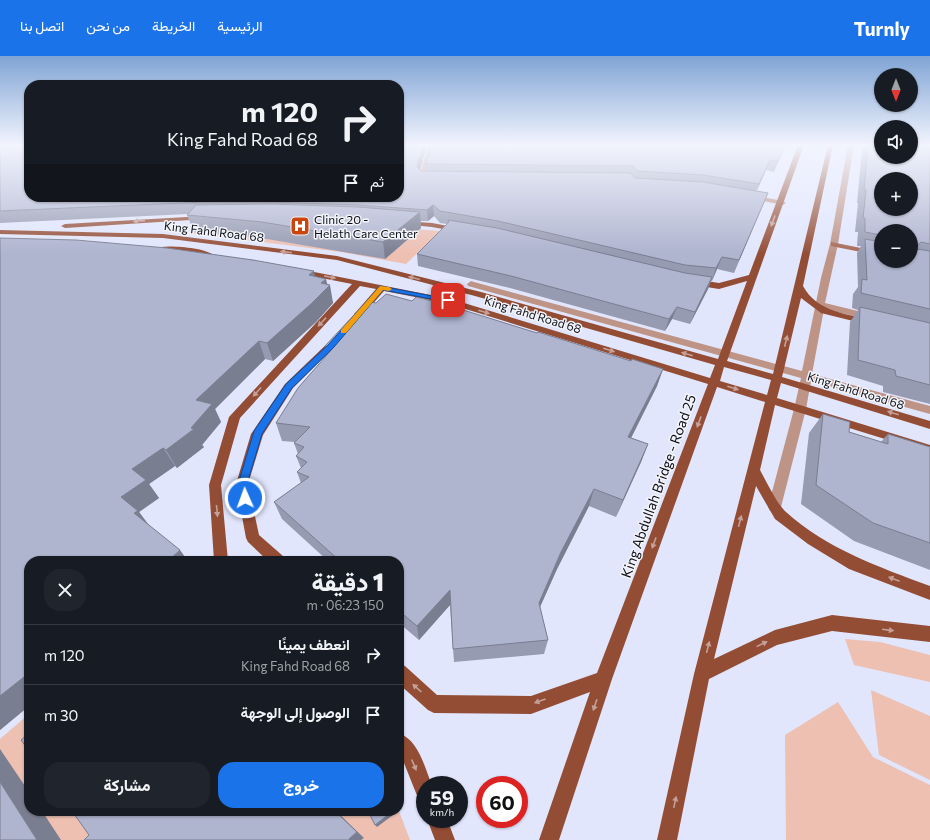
<!DOCTYPE html>
<html lang="ar">
<head>
<meta charset="utf-8">
<style>
  :root { --surface:#171b24; --page:#20242c; --text:#f1f3f6; --muted:#9ea1a6; --line:#363941; --accent:#1a73e8 }
  body { margin:0; font-family:Commissioner,Vazirmatn,sans-serif; background:var(--page); color:var(--text); direction:rtl; height:100vh; display:flex; flex-direction:column; font-size:15px; white-space:nowrap }
  * { box-sizing:border-box; margin:0 }
  p { font-size:13px; color:var(--muted) }
  .icon { flex:none; width:22px; height:22px; fill:none; stroke:currentColor; stroke-width:2; stroke-linecap:round; stroke-linejoin:round }
  .map { position:relative; flex:1; overflow:hidden; direction:ltr }
  .panel { position:absolute; left:24px; top:500px; width:380px; height:260px; display:flex; flex-direction:column; background:var(--surface); border-radius:16px; box-shadow:0 1px 3px #0004; direction:rtl }
  .panel>* { flex:none }
  .top-card { position:absolute; left:24px; top:24px; width:380px; height:122px; border-radius:16px; box-shadow:0 1px 3px #0004; direction:rtl; background:#171b24; color:var(--text); overflow:hidden }
  .needle { width:26px; rotate:180deg }
  .tools { position:absolute; left:874px; top:12px; display:grid; gap:8px }
  .tools a { display:grid; place-items:center; width:44px; height:44px; border-radius:50%; background:var(--surface); box-shadow:0 1px 3px #0004; font-size:20px }
  .speed { position:absolute; left:416px; top:720px; display:flex; gap:8px; font-size:20px; font-weight:700; text-align:center }
  .speed>* { display:grid; place-content:center; width:52px; height:52px; border-radius:50%; background:var(--surface); box-shadow:0 1px 3px #0004; line-height:1 }
  .speed small { font-size:10px; font-weight:400 }
  .speed .limit { border:6px solid #d22; background:#fff; color:#111 }
  .pin { position:absolute; display:grid; place-items:center; width:34px; height:34px; color:#fff; margin:-17px; border-radius:8px; box-shadow:0 2px 6px #0006 }
  .me { position:absolute; width:44px; margin:-22px; rotate:358deg; stroke-linejoin:round; filter:drop-shadow(0 0 3px #0008) }
  .turn { display:flex; align-items:center; gap:14px; height:84px; padding:0 20px; font-size:18px }
  .turn .icon { width:52px; height:52px; stroke-width:2.5 }
  .turn b { display:block; font-size:28px; line-height:34px }
  .then { display:flex; align-items:center; height:38px; padding:0 20px; background:#0003; gap:8px; font-size:15px }
  .round { display:grid; place-items:center; flex:none; width:42px; height:42px; border-radius:16px; background:var(--page) }
  .head { display:flex; align-items:center; justify-content:space-between; height:68px; padding:0 20px }
  h1 { font-size:24px; font-weight:800; line-height:30px }
  .cta { display:flex; gap:8px; margin-top:auto; padding:8px 20px }
  .cta a { flex:1; height:46px; border-radius:16px; background:var(--accent); color:#fff; font-size:16px; font-weight:800; line-height:46px; text-align:center }
  .cta a+a { background:var(--page); color:var(--text) }
  ul { padding:0; list-style:none }
  li { display:flex; align-items:center; gap:12px; height:60px; padding:0 20px; border-top:1px solid var(--line) }
  li div { flex:1 }
  li b { display:block; font-size:15px }
  li em { font-style:normal }
  header { display:flex; align-items:center; gap:24px; box-sizing:border-box; height:56px; padding:0 20px; background:var(--accent); color:#fff }
  header strong { font-size:19px }
  nav { display:flex; gap:22px; margin-inline-start:auto; font-size:14px }
  .map>svg:first-child { display:block }
  .green { fill:#edc0b2 }
  .lines { fill:none; stroke-linecap:round; stroke-linejoin:round }
  .street { fill:#be9487; fill-rule:evenodd }
  .secondary { fill:#a76b58; fill-rule:evenodd }
  .primary { fill:#944d35; fill-rule:evenodd }
  .wall { fill:#969bb2; fill-rule:evenodd }
  .shaded-wall { fill:#7a7e91 }
  .building { fill:#afb4cf; stroke:#7a7e91; fill-rule:evenodd }
  .oneway { fill:#c4a098 }
  .route { fill:#1a73e8; stroke:#114b97 }
  .slow { fill:#f59e0b }
  .labels { text-anchor:middle; dominant-baseline:central; stroke-width:3; stroke-linejoin:round; paint-order:stroke }
  .far-poi-label { font-size:12px; fill:#0c0e17; stroke:#f3f4fa; text-anchor:start }
  .far-street-label { font-size:12px; fill:#0c0e17; stroke:#f3f4fa }
  .street-label { font-size:14px; fill:#0c0e17; stroke:#f3f4fa }
</style>
</head>
<body>
<header>
<strong>Turnly</strong>
<nav><a>الرئيسية</a><a>الخريطة</a><a>من نحن</a><a>اتصل بنا</a></nav>
</header>
<div class="map">
<svg width="930" height="784" viewBox="0 0 930 784">
  <rect width="100%" height="100%" fill="#e1e6fd"/>
  <path class="green" d="M200 167 360 169 440 175 406 208 341 196 190 177Z
    M845 583 880 586 930 599V626L854 609Z
    M871 634 930 660V724L879 699Z
    M838 646 873 701 930 729V784H786L785 679Z
    M29 658V755H399L410 784H0V683Z"/>
  <g class="lines">
    <path class="street" d="M428 89H434L426 120H432L435 122C432 125 422 125 419 122Z
      M848 89H854L838 188 825 247 874 259 876 261 871 264 824 253 812 318 930 350V358L811 325 806 353 780 455 775 456 770 455 768 451 794 353 801 322 468 230 467 228 471 225 474 226 802 315 821 222 830 188Z
      M751 139 783 145 786 147 783 149 749 142V140Z"/>
    <path class="secondary" d="M853 89H864L881 91V95Z
      M831 186 881 196V200L831 190Z"/>
    <path class="primary" d="M798 89H804L727 305 773 318 828 89H833L803 230C817 256 847 258 872 264L874 266 869 269 821 257 801 242 782 321 930 365V373L781 327 777 342 930 389V397L775 349 760 414C766 425 777 448 786 456 827 493 879 511 930 530V544L849 513 808 488 775 463 756 430 714 603 775 574 832 559 930 570V586L832 575 777 589 709 623 677 784H657L694 618 765 346 717 331 612 623 559 784H539L590 636 531 658 434 657 428 654 399 628V608L405 610 437 639 531 640 597 617 708 328 446 247 384 235 362 260H356L354 258 356 256 376 233 360 230 240 362 221 429 228 505H214L209 429 229 361 352 228 296 217V213H299L451 243 710 322 715 309 475 240 337 204 163 182 0 178V174L163 178 337 200 481 236 718 303 747 225 719 233 694 229 690 226 694 223 719 227 749 219ZM724 311 771 324 767 339 720 325Z
      M204 160 206 161V163L65 172 61 170 65 168Z
      M404 165 432 167 459 172 463 174 459 176 432 171 402 168V166Z
      M162 191C172 189 204 192 212 198L208 200 185 196 165 195H162Z
      M336 281 341 284 293 332 263 379 248 428 259 479 283 500 285 505H268L248 486 246 482 236 428 251 378 285 328 333 282Z
      M399 677C419 685 424 710 432 729H425V745L418 742 402 702 399 699Z
      M427 763H447L455 784H435Z"/>
  </g>
  <path class="wall" d="M0 89H427L420 114 421 115H427L426 108 786 89 774 116 766 114 756 135 768 137 734 217 717 213 712 225H711L708 233 690 268 672 263 665 275 510 232 418 210 417 198 447 168 440 167 434 160 428 165H420L421 172 385 203 267 183 194 176 187 159 188 158 0 167Z
    M865 89H930V348L883 336V330L847 319 850 266 858 254 852 252 853 238 858 231 857 197 861 190H857L858 176H855L858 147H857L862 94ZM881 175H911L881 205Z
    M0 182 315 220 328 229 333 247 316 266 273 305 265 303 215 353 221 366 202 389 204 391 177 412 175 410 149 428 159 442 139 456 150 471 29 505V650L0 674Z
    M412 245 461 252V254L537 277 631 305 663 313 657 330 631 382 648 388 641 406 616 461 589 450 557 513 540 551 548 584 544 598 454 606 450 549 419 584 399 567V505H328L282 463 274 446 301 427 297 416 301 412 296 400 298 398 294 387 295 386 282 385 276 367 327 299 325 290 376 247Z
    M823 358 849 376 881 386 888 378 930 391V514L854 485 801 448 809 377Z"/>
  <path class="shaded-wall" d="M423 89H427L418 122 417 111Z
    M770 104 766 114 755 139 759 128Z
    M433 149 434 160 428 165 427 154Z
    M420 156 421 172 385 203 383 186Z
    M722 201 712 225 716 212Z
    M314 215 318 232 309 219Z
    M712 221 708 233 690 268 695 256Z
    M326 223 328 231 330 229 333 247 316 266 273 305 267 287 321 227Z
    M677 251 672 263 665 275 669 263Z
    M259 285 265 303 215 353 221 366 202 389 204 391 177 412 166 394 191 372 196 344Z
    M663 313 657 330 623 398 628 381Z
    M648 388 641 406 616 461 623 444Z
    M163 392 175 410 149 428 159 442 139 456 151 472 148 475 121 441 132 413Z
    M594 433 589 450 557 513 535 562 539 547 561 496Z
    M180 494 188 505H172L170 503Z
    M450 534V549L419 584 417 570Z
    M29 617V650L0 674V640Z
    M0 693 29 736V755H42L61 784H37L0 726Z
    M335 755H336L364 782 361 784H350L349 783Z
    M393 755H396L397 756 377 771 375 769Z"/>
  <path class="building" d="M0 89H29V141H399V89H423L417 111 421 115 630 117 635 122 703 126 768 137 739 204 722 201 716 212 685 209 498 165 440 155 433 149 427 154 358 149 272 146H205L0 155Z
    M432 89H786L778 105 770 104 759 128 703 119 638 115 633 110 426 108Z
    M868 89H881V101H911V89H917V90L930 92V188L921 186 916 191 917 193 930 195V253L861 237 862 223 867 224 865 183 881 186V205H911V175H881V179L865 176V162H863L866 134H864ZM881 123H911V153H881Z
    M271 148 358 151 420 156 383 186 262 166 187 159 196 149Z
    M448 164 497 172 685 217 712 221 695 256 677 251 669 263 511 220 417 198 449 166Z
    M0 182 76 184 167 192 253 204 314 215 309 219 326 223 321 227 330 229 311 248 267 287 259 285 196 344 212 348 191 372 194 373 166 394 163 392 132 413 146 424 121 441 138 455 134 457 180 494 170 503 172 505H29V617L0 640Z
    M386 238 412 245 416 241 461 252 460 253 537 277 538 276 631 305 632 303 663 313 628 381 648 388 623 444 594 433 561 496 539 547 548 584 453 593 450 534 417 570 399 555V505H340L274 446 309 421 297 416 307 406 296 400 304 391 294 387 310 371 276 367 298 332 333 292 325 290 367 245 376 247Z
    M860 251 930 267V329L896 320 895 314 858 304Z
    M823 358 850 366 849 376 888 388V378L930 391V487L873 467 816 429Z
    M29 677V695L21 684Z
    M0 726 37 784H0Z
    M72 755H335L357 776 349 783 350 784H84L89 779Z
    M368 755H393L375 769Z"/>
  <defs><path id="oneway-solid" d="M-6-.8H1V-3.2L6.5 0L1 3.2V.8H-6Z"/></defs>
  <g class="oneway">
    <use href="#oneway-solid" transform="translate(139 165) rotate(176)"/>
    <use href="#oneway-solid" transform="translate(773 165) rotate(110)"/>
    <use href="#oneway-solid" transform="translate(286 196) rotate(-173)"/>
    <use href="#oneway-solid" transform="translate(330 221) rotate(11)"/>
    <use href="#oneway-solid" transform="translate(414 222) rotate(-166)"/>
    <use href="#oneway-solid" transform="translate(484 256) rotate(17)"/>
    <use href="#oneway-solid" transform="translate(322 266) rotate(133)"/>
    <use href="#oneway-solid" transform="translate(786 285) rotate(-76)"/>
    <use href="#oneway-solid" transform="translate(609 294) rotate(17)"/>
    <use href="#oneway-solid" transform="translate(687 298) rotate(-164)"/>
    <use href="#oneway-solid" transform="translate(733 332) rotate(17)"/>
    <use href="#oneway-solid" transform="translate(257 336) rotate(132)"/>
    <use href="#oneway-solid" transform="translate(893 357) rotate(-163)"/>
    <use href="#oneway-solid" transform="translate(699 366) rotate(110)"/>
    <use href="#oneway-solid" transform="translate(217 455) rotate(85)"/>
    <use href="#oneway-solid" transform="translate(740 465) rotate(-76)"/>
    <use href="#oneway-solid" transform="translate(654 487) rotate(110)"/>
    <use href="#oneway-solid" transform="translate(894 523) rotate(-159)"/>
    <use href="#oneway-solid" transform="translate(888 574) rotate(7)"/>
    <use href="#oneway-solid" transform="translate(762 588) rotate(-26)"/>
    <use href="#oneway-solid" transform="translate(708 591) rotate(-76)"/>
    <use href="#oneway-solid" transform="translate(417 632) rotate(-138)"/>
    <use href="#oneway-solid" transform="translate(540 645) rotate(160)"/>
    <use href="#oneway-solid" transform="translate(595 649) rotate(109)"/>
    <use href="#oneway-solid" transform="translate(414 709) rotate(67)"/>
    <use href="#oneway-solid" transform="translate(675 746) rotate(-78)"/>
  </g>
  <linearGradient id="sky" x2="0" y2="1"><stop stop-color="#80a4d4"/><stop offset="0.45" stop-color="#f2f4fe"/><stop offset="1" stop-color="#f2f4fe" stop-opacity="0"/></linearGradient>
  <rect width="930" height="198" fill="url(#sky)"/>
  <path class="route" d="M380 230 448 243 452 244 448 246 383 234 334 291 292 332 262 378 247 428 250 442 249 444H241L238 428 254 375 286 328 329 288Z"/>
  <path class="slow" d="M380 230 389 231 392 233 389 235 383 234 346 277H341V274Z"/>
  <defs>
    <g id="hospital-square" transform="scale(1)"><rect x="-9" y="-9" width="18" height="18" rx="4" fill="#cc450d" stroke="#f3f4fa"/><path d="M-5-5h3v3.5h4V-5h3V5h-3V1.5h-4V5h-3Z" fill="#fff"/></g>
  </defs>
  <g fill-rule="evenodd">
    <use href="#hospital-square" x="300" y="170"/>
  </g>
  <g class="labels">
    <g class="far-poi-label">
      <text x="314" y="163">Clinic 20 -<tspan x="314" dy="14">Helath Care Center</tspan></text>
    </g>
    <g class="far-street-label">
      <text transform="translate(214 175) rotate(7)">King Fahd Road 68</text>
      <text transform="translate(533 258) rotate(17)">King Fahd Road 68</text>
      <text transform="translate(856 334) rotate(17)">King Fahd Road 68</text>
    </g>
    <g class="street-label">
      <text transform="translate(658 430) rotate(-70)">King Abdullah Bridge - Road 25</text>
    </g>
  </g>
</svg>
<div class="tools">
<a><svg class="needle" viewBox="-14 -14 28 28"><path d="M0-13l5 13h-10z" fill="#e53935"/><path d="M0 13l5-13h-10z" fill="#9ea1a6"/></svg></a>
<a><svg class="icon" aria-label="sound" viewBox="0 0 24 24"><path d="M4 9h4l5-4v14l-5-4H4zM17 9q2 3 0 6"/></svg></a>
<a>+</a>
<a>−</a>
</div>
<div class="speed"><div>59<small>km/h</small></div><div class="limit">60</div></div>
<div class="pin" style="left:448px;top:244px;background:#d93025"><svg class="icon" aria-label="arrive" viewBox="0 0 24 24"><path d="M6 21V4h12l-3 4 3 4H6"/></svg></div>
<svg class="me" style="left:245px;top:442px" viewBox="-20 -20 40 40"><circle r="17" fill="#1a73e8" stroke="#fff" stroke-width="3"/><path d="M0-11L8 9 0 5-8 9z" fill="#fff"/></svg>
<div class="top-card">
<div class="turn"><svg class="icon" aria-label="right" viewBox="0 0 24 24"><path d="M7 20v-9h11M14 6l5 5-5 5"/></svg><div><b>120 m</b>King Fahd Road 68</div></div>
<div class="then">ثم<svg class="icon" aria-label="arrive" viewBox="0 0 24 24"><path d="M6 21V4h12l-3 4 3 4H6"/></svg></div>
</div>
<section class="panel">
<div class="head"><div><h1>1 دقيقة</h1><p>150 m · 06:23</p></div><a class="round"><svg class="icon" aria-label="close" viewBox="0 0 24 24"><path d="M6 6l12 12M18 6L6 18"/></svg></a></div>
<ul>
<li><svg class="icon" aria-label="right" viewBox="0 0 24 24"><path d="M7 20v-9h11M14 6l5 5-5 5"/></svg><div><b>انعطف يمينًا</b><p>King Fahd Road 68</p></div><em>120 m</em></li>
<li><svg class="icon" aria-label="arrive" viewBox="0 0 24 24"><path d="M6 21V4h12l-3 4 3 4H6"/></svg><div><b>الوصول إلى الوجهة</b></div><em>30 m</em></li>
</ul>
<div class="cta"><a>خروج</a><a>مشاركة</a></div>
</section>
</div>
</body>
</html>
